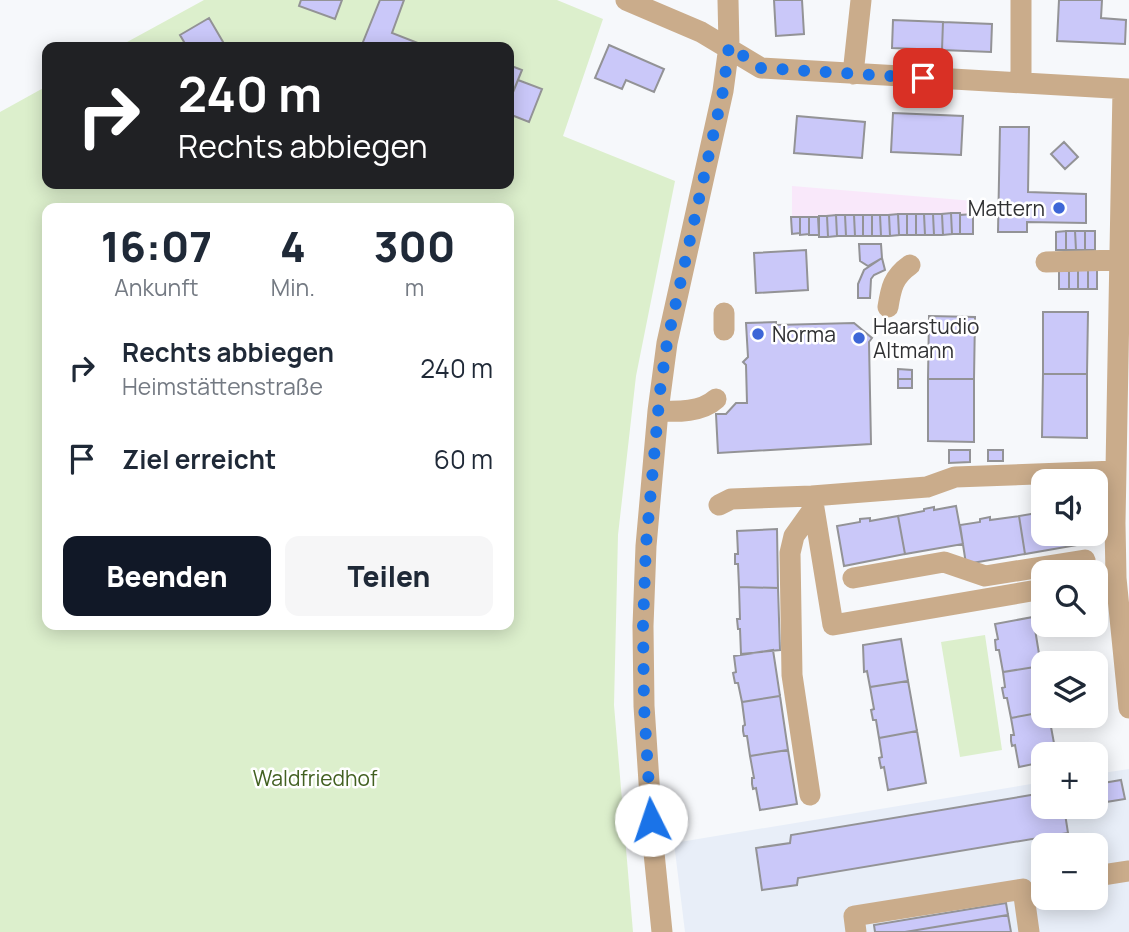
<!DOCTYPE html>
<html lang="de">
<head>
<meta charset="utf-8">
<style>
  :root { --surface:#fff; --page:#f6f6f7; --text:#1f2937; --muted:#747a83; --accent:#111827 }
  body { margin:0; font-family:Manrope,sans-serif; background:var(--page); color:var(--text); height:100vh; display:flex; flex-direction:column; font-size:26px; white-space:nowrap }
  * { box-sizing:border-box; margin:0 }
  p { font-size:23px; color:var(--muted) }
  .icon { flex:none; width:38px; height:38px; fill:none; stroke:currentColor; stroke-width:2; stroke-linecap:round; stroke-linejoin:round }
  .map { position:relative; flex:1; overflow:hidden }
  .panel { position:absolute; left:42px; top:203px; width:472px; height:427px; display:flex; flex-direction:column; background:var(--surface); border-radius:14px; box-shadow:0 4px 18px #0003 }
  .panel>* { flex:none }
  .hud { position:absolute; left:42px; top:42px; width:472px; height:147px; border-radius:14px; box-shadow:0 4px 18px #0003; background:#202124; color:#fff; overflow:hidden }
  .controls { position:absolute; left:1031px; top:469px; display:grid; gap:14px }
  .controls a { display:grid; place-items:center; width:77px; height:77px; border-radius:14px; background:var(--surface); box-shadow:0 4px 18px #0003; font-size:35px }
  .pin { position:absolute; display:grid; place-items:center; width:60px; height:60px; color:#fff; margin:-30px; border-radius:14px; box-shadow:0 4px 10px #0006 }
  .me { position:absolute; width:77px; margin:-38px; rotate:356deg; stroke-linejoin:round; filter:drop-shadow(0 0 5px #0008) }
  .turn { display:flex; align-items:center; gap:24px; height:147px; padding:0 21px; font-size:32px }
  .turn .icon { width:91px; height:91px; stroke-width:2.5 }
  .turn b { display:block; font-size:49px; line-height:60px }
  .eta { display:flex; justify-content:space-evenly; align-items:center; height:119px; text-align:center }
  .eta b { font-size:42px; font-weight:800; line-height:49px }
  .button { display:flex; gap:14px; margin-top:auto; padding:14px 21px }
  .button a { flex:1; height:80px; border-radius:14px; background:var(--accent); color:#fff; font-size:28px; font-weight:800; line-height:80px; text-align:center }
  .button a+a { background:var(--page); color:var(--text) }
  ul { padding:0; list-style:none }
  li { display:flex; align-items:center; gap:21px; height:91px; padding:0 21px }
  li div { flex:1 }
  li b { display:block; font-size:26px }
  li em { font-style:normal }
  .map>svg:first-child { display:block }
  .built { fill:#e8eef8; fill-rule:evenodd }
  .industrial { fill:#f9e8fa }
  .green { fill:#dcefcc; fill-rule:evenodd }
  .building { fill:#cac8f9; stroke:#939396; stroke-width:2 }
  .lines { fill:none; stroke-linecap:round; stroke-linejoin:round }
  .minor { stroke:#caac8b; stroke-width:21 }
  .route { stroke:#1a73e8; stroke-width:12; stroke-dasharray:0 21.6 }
  .poi-dot { fill:#3d66d7; stroke:#fff; stroke-width:2.5 }
  .labels { text-anchor:middle; dominant-baseline:central; stroke-width:5; stroke-linejoin:round; paint-order:stroke }
  .poi-label { font-size:21px; fill:#303133; stroke:#fff; text-anchor:start }
  .park-label { font-size:21px; fill:#426021; stroke:#fff }
</style>
</head>
<body>
<div class="map">
<svg width="1129" height="932" viewBox="0 0 1129 932">
  <rect width="100%" height="100%" fill="#f6f8fb"/>
  <path class="built" d="M1129 769V932H685L674 843 1043 782V807H1096V774ZM1043 845H1096V898H1043Z"/>
  <path class="industrial" d="M792 186 974 201 973 234 819 237 818 235 792 234Z"/>
  <path class="green" d="M204 0H557L603 19 563 136 675 181 636 376 618 535 614 705 633 932H0V112L47 86V184H509V47H118ZM47 208H509V625H47Z
    M985 635 1002 750 960 757 941 642Z"/>
  <path class="building" d="M301 0H342L335 19 299 6Z
    M380 0H404L392 33 428 47H361Z
    M774 0H802L804 34 776 36Z
    M1059 0H1102L1101 18 1126 20 1125 44 1057 41Z
    M209 18 226 47H187L180 35Z
    M893 20 943 22 942 50 892 48Z
    M943 22 992 24 991 52 942 50Z
    M609 45 664 69 654 92 626 80 622 89 595 78Z
    M509 65 522 70 509 102Z
    M518 80 542 89 529 122 509 114V102Z
    M893 113 963 116 961 155 891 152Z
    M797 116 865 122 862 158 794 153Z
    M1000 127H1029L1028 192 1086 194V223L1027 222V232H998Z
    M1064 142 1078 157 1065 169 1051 154Z
    M951 213H960V234H952Z
    M951 213 952 234 943 235 942 214Z
    M898 214H907V235H899Z
    M898 214 899 235 890 236 889 215Z
    M907 214H916V235H907Z
    M916 214H924L925 235H916Z
    M924 214H933L934 235H925Z
    M933 214H942L943 235H934Z
    M973 214V234H960V215Z
    M836 215 837 236 828 237 827 216Z
    M836 215H845L846 236H837Z
    M845 215H854L855 236H846Z
    M854 215H863V236H855Z
    M863 215H872V236H863Z
    M872 215H880L881 236H872Z
    M880 215H889L890 236H881Z
    M819 216H827L828 237H819Z
    M791 217H800V233L792 234Z
    M800 217H809V234L800 235Z
    M809 217H818L819 235H809Z
    M1066 231V250H1056V232Z
    M1066 231H1075L1076 250H1066Z
    M1075 231H1085V250H1076Z
    M1085 231H1095V250H1085Z
    M859 244H881L882 258 868 266 860 261Z
    M806 250 808 290 756 293 754 253Z
    M882 258 885 270 874 275 871 279 870 298H858V284L864 270Z
    M1078 270V289H1069V271Z
    M1078 270H1088V289H1078Z
    M1088 270H1097V289H1088Z
    M1059 271H1069V289H1059Z
    M1043 312H1088L1087 374H1043Z
    M929 316 975 317 974 379H928Z
    M776 322V325L854 323 872 338 869 342 871 444 718 453 716 414H726L736 403H747L746 365 743 362 748 357 746 323Z
    M898 369 912 370V379H898Z
    M1043 374H1087V438L1042 437Z
    M898 379H912V388H898Z
    M928 379H974V442L928 441Z
    M949 450H970V462L949 463Z
    M988 450H1003V461H988Z
    M956 506 963 544 905 554 898 516 924 511V509L934 507V510Z
    M1043 512V534H1082L1083 544 1025 554 1019 516Z
    M898 516 905 554 844 566 837 526 860 522V519L870 518V521Z
    M1019 516 1025 554 966 564 960 525 980 522V519L990 517V520Z
    M777 529 778 588 739 587 738 564H735V554H738L737 531Z
    M739 587 778 588 780 650 741 654 740 629H738L737 619H740Z
    M1033 617 1041 666 1003 672 999 650H996L995 640 998 639 995 624Z
    M901 639 908 681 870 687 867 671 864 672 863 645Z
    M773 650 780 696 742 702 738 683H735L733 673 736 672 734 656Z
    M1041 666 1043 712 1011 718 1007 698H1004L1002 688 1005 687 1003 672Z
    M908 681 917 731 879 738 876 720H873L871 710 874 709 870 687Z
    M780 696 788 750 750 756 747 736H744L743 731V726L745 725 742 702Z
    M1043 712V716H1049L1056 754H1043V762L1019 767 1015 745 1012 746 1011 741V735H1014L1011 718Z
    M917 731 926 783 888 790 884 767 881 768 879 758 882 757 879 738Z
    M788 750 797 804 760 810 756 788 753 789 752 784V778H754L750 756Z
    M1121 780 1125 799 1106 802 1103 783Z
    M1043 793V807H1064L1068 833 798 878 797 885 762 890 756 848 790 843 791 835Z
    M1006 903 1008 915 905 932H875L874 925Z
    M1008 915 1011 932H905Z"/>
  <g class="lines">
    <path class="minor" d="M626 0 701 32 761 68 1129 89
      M1021 0V82
      M853 74 861 0
      M1123 89 1115 523 1116 578 1129 708
      M1046 262 1119 260
      M888 307C891 288 893 277 910 265
      M724 313V330
      M658 411C678 412 702 412 716 399
      M719 505 731 499 812 496
      M853 578 944 562 985 576 1085 560
      M1043 589 833 625 812 496 927 487 955 477 1116 471
      M810 795 792 675 790 553 794 536 814 508
      M1096 876 1129 871
      M662 932 653 843 644 706 643 626 646 546 658 411 667 343 723 91 729 46 728 0
      M856 932 854 916 1023 889 1029 932"/>
  </g>
  <g class="lines">
    <path class="route" d="M651 820 644 706 643 625 646 545 660 391 667 343 723 91 729 46 761 68 923 78"/>
  </g>
  <g class="poi-dot">
    <circle cx="1059" cy="208" r="7"/>
    <circle cx="758" cy="334" r="7"/>
    <circle cx="859" cy="338" r="7"/>
  </g>
  <g class="labels">
    <g class="poi-label">
      <text x="1045" y="208" text-anchor="end">Mattern</text>
      <text x="873" y="326">Haarstudio<tspan x="873" dy="24">Altmann</tspan></text>
      <text x="772" y="334">Norma</text>
    </g>
    <g class="park-label">
      <text x="315" y="778">Waldfriedhof</text>
    </g>
  </g>
</svg>
<div class="controls">
<a><svg class="icon" aria-label="sound" viewBox="0 0 24 24"><path d="M4 9h4l5-4v14l-5-4H4zM17 9q2 3 0 6"/></svg></a>
<a><svg class="icon" aria-label="search" viewBox="0 0 24 24"><circle cx="10" cy="10" r="6"/><path d="M15 15l6 6"/></svg></a>
<a><svg class="icon" aria-label="layers" viewBox="0 0 24 24"><path d="M12 4l9 5-9 5-9-5zM3 14l9 5 9-5"/></svg></a>
<a>+</a>
<a>−</a>
</div>
<div class="pin" style="left:923px;top:78px;background:#d93025"><svg class="icon" aria-label="arrive" viewBox="0 0 24 24"><path d="M6 21V4h12l-3 4 3 4H6"/></svg></div>
<svg class="me" style="left:651px;top:820px" viewBox="-20 -20 40 40"><circle r="19" fill="#fff"/><path d="M0-13L10 11 0 6-10 11z" fill="#1a73e8"/></svg>
<div class="hud">
<div class="turn"><svg class="icon" aria-label="right" viewBox="0 0 24 24"><path d="M7 20v-9h11M14 6l5 5-5 5"/></svg><div><b>240 m</b>Rechts abbiegen</div></div>
</div>
<section class="panel">
<div class="eta">
<div><b>16:07</b><p>Ankunft</p></div>
<div><b>4</b><p>Min.</p></div>
<div><b>300</b><p>m</p></div>
</div>
<ul>
<li><svg class="icon" aria-label="right" viewBox="0 0 24 24"><path d="M7 20v-9h11M14 6l5 5-5 5"/></svg><div><b>Rechts abbiegen</b><p>Heimstättenstraße</p></div><em>240 m</em></li>
<li><svg class="icon" aria-label="arrive" viewBox="0 0 24 24"><path d="M6 21V4h12l-3 4 3 4H6"/></svg><div><b>Ziel erreicht</b></div><em>60 m</em></li>
</ul>
<div class="button"><a>Beenden</a><a>Teilen</a></div>
</section>
</div>
</body>
</html>
